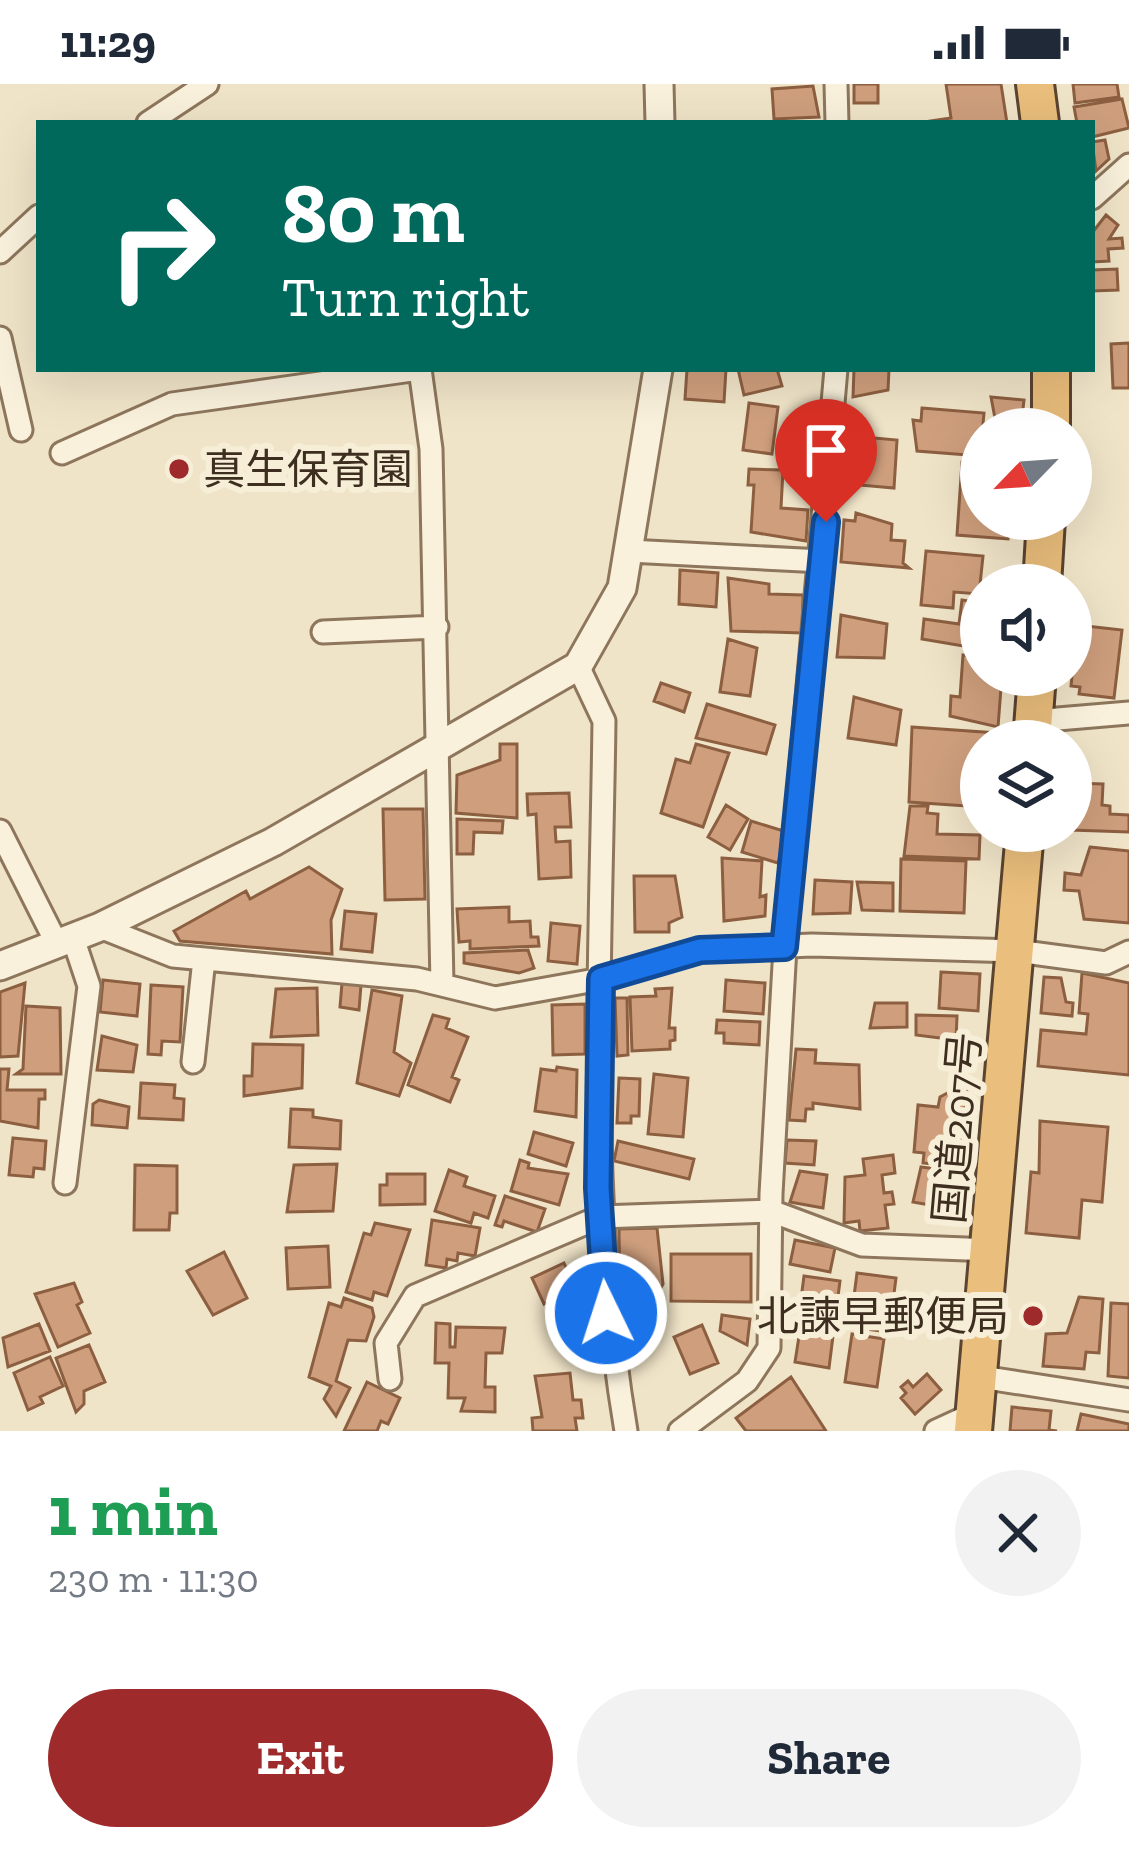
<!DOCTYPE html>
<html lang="en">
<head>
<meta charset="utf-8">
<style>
  :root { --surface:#fff; --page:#f2f2f3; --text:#1f2937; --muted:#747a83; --accent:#9e2a2b }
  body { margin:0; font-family:"Zilla Slab","Noto Sans JP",serif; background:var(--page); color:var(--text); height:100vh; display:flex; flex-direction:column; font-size:45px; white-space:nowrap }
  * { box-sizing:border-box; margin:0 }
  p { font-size:39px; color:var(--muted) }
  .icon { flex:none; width:66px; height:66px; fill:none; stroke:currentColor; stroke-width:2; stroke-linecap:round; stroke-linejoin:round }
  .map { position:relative; height:1347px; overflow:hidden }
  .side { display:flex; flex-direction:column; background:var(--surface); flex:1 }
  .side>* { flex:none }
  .guide { position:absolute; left:36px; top:36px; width:1059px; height:252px; border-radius:0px; box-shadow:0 12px 48px #0002; background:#00695c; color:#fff; overflow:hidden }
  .needle { width:78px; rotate:245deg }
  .fabs { position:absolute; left:960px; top:324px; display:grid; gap:24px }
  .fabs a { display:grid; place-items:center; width:132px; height:132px; border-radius:50%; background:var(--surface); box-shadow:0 12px 48px #0002; font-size:60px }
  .pin { position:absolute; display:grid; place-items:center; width:102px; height:102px; color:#fff; margin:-123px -51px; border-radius:50% 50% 50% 0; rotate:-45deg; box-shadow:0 0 12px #0007 }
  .pin .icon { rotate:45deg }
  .me { position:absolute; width:132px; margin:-66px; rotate:356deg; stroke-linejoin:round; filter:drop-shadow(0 0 9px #0008) }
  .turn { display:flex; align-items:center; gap:42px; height:252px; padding:0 48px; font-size:54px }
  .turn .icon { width:156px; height:156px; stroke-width:2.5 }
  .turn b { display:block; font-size:84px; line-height:102px }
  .round { display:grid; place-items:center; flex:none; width:126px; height:126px; border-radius:63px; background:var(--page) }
  .headline { display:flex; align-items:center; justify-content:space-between; height:204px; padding:0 48px }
  h1 { font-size:72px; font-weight:700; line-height:90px; color:#1e9e55 }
  .cta { display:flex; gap:24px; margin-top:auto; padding:24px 48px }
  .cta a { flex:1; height:138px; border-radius:72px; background:var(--accent); color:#fff; font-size:48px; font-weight:700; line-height:138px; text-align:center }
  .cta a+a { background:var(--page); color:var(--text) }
  .status { display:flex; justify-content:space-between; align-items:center; height:84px; padding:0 60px; background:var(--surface); direction:ltr }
  .status svg { height:33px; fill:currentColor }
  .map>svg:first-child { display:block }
  .building { fill:#cf9f7d; stroke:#8d5f41; stroke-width:3 }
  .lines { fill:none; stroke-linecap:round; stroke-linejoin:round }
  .minor-casing { stroke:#8d765c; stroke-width:27 }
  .tertiary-casing { stroke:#8d765c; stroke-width:33 }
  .trunk-casing { stroke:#5b4430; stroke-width:42 }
  .minor { stroke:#faf1dc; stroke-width:21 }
  .tertiary { stroke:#faf1dc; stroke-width:27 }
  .trunk { stroke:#eabe7c; stroke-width:36 }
  .route-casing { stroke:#114b97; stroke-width:30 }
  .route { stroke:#1a73e8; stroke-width:21 }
  .poi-dot { fill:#9e2a2b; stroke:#f7eed8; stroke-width:4.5 }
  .labels { text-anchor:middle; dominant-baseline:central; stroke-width:12; stroke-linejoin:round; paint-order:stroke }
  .poi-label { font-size:42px; fill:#3d2e20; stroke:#f7eed8; text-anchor:start }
  .street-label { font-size:42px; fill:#3d2e20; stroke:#f7eed8 }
</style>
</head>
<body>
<div class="status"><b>11:29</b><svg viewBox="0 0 49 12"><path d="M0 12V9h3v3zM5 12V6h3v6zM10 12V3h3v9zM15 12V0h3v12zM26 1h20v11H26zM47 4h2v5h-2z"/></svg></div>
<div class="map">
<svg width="1129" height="1347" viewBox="0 0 1129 1347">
  <rect width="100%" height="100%" fill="#f0e4c8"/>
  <path class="building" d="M854 0H878V19H854Z
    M946 0H1001L1007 39H917L951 34Z
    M1073 0H1117L1119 13 1075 19Z
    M813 2 819 33 774 35 772 5Z
    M1122 15 1129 44 1092 53V39H1077L1074 23Z
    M1105 56 1109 75 1096 87 1092 58Z
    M1106 131 1118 141 1109 155 1122 154 1123 164 1108 165 1109 177 1092 178V149Z
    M1117 185 1118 206 1092 207V186Z
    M1129 259V304H1113L1111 260Z
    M687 285H726L724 318 685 315Z
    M738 285H777L782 302 744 311Z
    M854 285H889L888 306 853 313Z
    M991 313 1024 316 1021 342 997 345Z
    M749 319 778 323 772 370 743 366Z
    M922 324 984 329 980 372 917 367 913 336 921 337Z
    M796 332 820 333 817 378 793 376Z
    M863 353 897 356 894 404 859 401Z
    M962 378 981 379V435H1009L1008 455 957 451Z
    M749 385 783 386 781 424 808 426 806 457 751 448 754 401H748Z
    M856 429 892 440 891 456 905 457 903 479 909 484 841 478 844 436 855 437Z
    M926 467 983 472 979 510 954 508 953 524 921 521Z
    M680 486 718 489 716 523 679 520Z
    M728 494 769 500V510L803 511 802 549 731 547Z
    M962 516 981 519V565L922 555 924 535 959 540Z
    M841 531 887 540 884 574 837 573Z
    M1086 542 1122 546 1114 614 1079 610 1080 603 1071 602 1076 554 1085 555Z
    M728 555 757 564 750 612 720 608Z
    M963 571 981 573V591H1002L998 643 950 632 951 612 960 613Z
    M661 599 690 609 684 628 654 617Z
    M854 613 901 626 896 661 848 654Z
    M707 620 775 641 766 670 696 654Z
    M912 643 997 649V657H981V723L909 718Z
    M500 660H517V734L456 729 457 691 500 676Z
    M696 660 729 669 703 743 661 729 676 675 690 679Z
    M1071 699 1103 700 1102 721 1110 722V730L1129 731V748L1071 746Z
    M569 709 571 743H555L556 758 570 757 571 793 539 795 536 730 528 731 527 710Z
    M726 721 748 735 730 766 708 753Z
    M910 722H928L927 729 938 730 937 750 980 751 979 775 904 772Z
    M383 725H423L425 815 385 816Z
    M457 735 503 737 502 749 474 748 473 770H457Z
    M751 737 787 748 778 779 742 768Z
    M1090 763 1129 767V839L1084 835 1079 807 1064 806 1065 789 1081 791Z
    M722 774 762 777 760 813 766 811 765 832 724 837Z
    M901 775 966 777 964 829 900 827Z
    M309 783 342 805 331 836 332 870 180 857 174 847 246 807 250 815Z
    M634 792H675L682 833 669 839V848H635Z
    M815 796 852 798 850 829 813 830Z
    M857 798 893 799V827L862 826Z
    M509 823V838L530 837 531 853H538L539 862 470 865V857L459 858 457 825Z
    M345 827 376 830 372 868 341 865Z
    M551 839 580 842 577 880 548 877Z
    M528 866 534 884 519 889 464 879V869Z
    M941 888 980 890 978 927 939 924Z
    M1082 889 1129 899V991L1038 982 1041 946 1086 950 1088 930 1079 929Z
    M1044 893 1061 894 1066 918 1073 919 1072 932 1041 929Z
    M103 896 140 900 137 932 100 928Z
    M726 896 765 899 763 930 724 927Z
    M25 899 18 972 0 973V908Z
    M342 899 361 901 359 926 340 923Z
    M151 901 183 903 180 958 162 957 161 971 148 970Z
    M317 904 318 951 271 953 276 905Z
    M672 904 669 944H675V956L670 957V965L632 967 630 913 656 912 655 905Z
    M372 906 402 912 394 968 411 979 399 1012 357 999Z
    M615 914H627L628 971 617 972Z
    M875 919H907V943L870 944Z
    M585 920V970L553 971 552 921Z
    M26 922 60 924 61 990H16L23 985Z
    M433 931 449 935 446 944 468 953 452 993 459 996 450 1018 408 1001Z
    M916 931 957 932 956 956 916 951Z
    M717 936 760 938 759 961 724 959V949H716Z
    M102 952 137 961 133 988 97 986Z
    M253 960 303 961 302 1004 244 1012V992H252Z
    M796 965 816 966 815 979 859 981 860 1025 813 1019V1025H806L805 1037 789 1036Z
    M557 983 577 986 576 1033 535 1027 541 985 556 987Z
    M0 985H9L7 1006H45V1015H39L38 1044 0 1037Z
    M654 990 688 994 683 1053 648 1050Z
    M619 994 640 995 639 1032H631V1039H617Z
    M141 999 175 1001 174 1014 184 1015 183 1036 139 1034Z
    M955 1005 967 1006 959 1083 923 1079 924 1069 914 1068 918 1021 938 1023 940 1013Z
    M99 1016 129 1023 127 1044 92 1041 93 1020Z
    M291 1025 313 1026V1033L341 1037 340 1065 289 1063Z
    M1040 1037 1108 1043 1102 1118 1082 1116 1079 1154 1026 1149 1031 1088 1039 1089Z
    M534 1048 573 1059 566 1082 528 1070Z
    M13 1054 46 1057 44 1085 34 1084 33 1093 9 1091Z
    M787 1056 816 1057 814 1081 785 1079Z
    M618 1057 694 1075 689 1095 614 1077Z
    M893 1071 895 1089 882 1091 884 1109 892 1108 894 1120 885 1121 888 1144 860 1147 859 1137 844 1139 845 1093 865 1091 863 1075Z
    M520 1076 529 1079 528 1084 568 1090 559 1121 511 1107Z
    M337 1080 333 1127 287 1128 294 1081Z
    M135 1081 177 1082V1129H170L169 1146H134Z
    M921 1083 963 1088 958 1126 913 1118Z
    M449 1086 467 1093 464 1102 495 1112 488 1134 474 1129 471 1139 435 1127Z
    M800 1087 827 1091 823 1124 790 1118Z
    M387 1090H425V1120L380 1121V1101H387Z
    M505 1112 545 1125 537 1148 504 1137 502 1143 495 1141Z
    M432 1136 480 1144 475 1172 458 1169 457 1177 447 1175 446 1184 426 1181Z
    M375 1139 410 1146 387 1212 374 1208 372 1216 346 1208 364 1149 371 1151Z
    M657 1144 663 1200 659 1207 620 1208 619 1145Z
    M795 1156 835 1164 830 1188 790 1180Z
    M328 1162 330 1203 288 1205 286 1164Z
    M224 1168 247 1214 213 1231 187 1187Z
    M671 1170H751V1218L671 1217Z
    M564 1179 576 1206 544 1220 532 1194Z
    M857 1189 896 1194 889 1248 850 1243Z
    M804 1192 840 1197 834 1243 798 1238Z
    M74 1199 82 1218 77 1221 90 1249 58 1263 35 1210Z
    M1079 1213 1103 1215 1099 1269 1086 1268 1084 1285 1043 1282 1046 1250 1067 1249Z
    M344 1214 372 1224 374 1233 366 1257 348 1256 336 1297 350 1304 336 1332 324 1315 331 1302 309 1293 329 1219 341 1223Z
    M653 1217 654 1242 620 1244 618 1218Z
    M1111 1219 1129 1220V1294L1108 1292Z
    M722 1231 750 1235 747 1261 720 1247Z
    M436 1239 450 1240V1263H455L456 1243 505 1244 502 1269H486L485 1303H495V1328L461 1327 465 1314H448L449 1279H435Z
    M39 1240 50 1267 8 1283 3 1254Z
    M702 1241 718 1279 690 1290 674 1253Z
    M800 1246 833 1252 829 1284 795 1278Z
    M852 1250 884 1255 877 1303 845 1298Z
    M89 1261 105 1298 84 1307V1320L76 1328 56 1274Z
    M50 1273 63 1302 40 1313 43 1319 28 1326 14 1289Z
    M570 1289 573 1316H581L583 1334H575L577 1347H533L532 1334 542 1333 535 1292Z
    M927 1290 941 1306 915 1330 901 1314 906 1309 901 1303 908 1297 913 1303Z
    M791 1293 826 1347H746L736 1334Z
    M367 1298 400 1314 388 1340 381 1337 377 1347H344Z
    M1012 1323 1051 1327 1049 1346 1057 1347H1010Z
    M1081 1330 1129 1340V1347H1077Z"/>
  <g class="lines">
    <g class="minor-casing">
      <path id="minor" d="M836 0 837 39
        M148 39 207 0
        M1092 114 1129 81
        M0 168 39 132
        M0 254 21 346
        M420 285 431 365 442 900
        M62 369 172 320 419 285
        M629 467 822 477
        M323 548 437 543
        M578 582 604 637C601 874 586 1112 626 1347
        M1034 637 1129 629
        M0 747 57 860
        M100 843 173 872 417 895 495 914 601 895 700 866 812 861 1016 867 1106 879 1129 868
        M193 978 204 875
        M65 1099 89 902 73 854
        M981 1293 1129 1316
        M390 1295 386 1259 415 1212 600 1133 771 1127 862 1161 992 1166
        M680 1347 747 1297 769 1264 771 1110 785 863 836 285
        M936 1347 973 1330"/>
    </g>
    <g class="tertiary-casing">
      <path id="tertiary" d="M659 0 660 39
        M0 882 100 843 273 758 578 582 622 504 658 285"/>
    </g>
    <g class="trunk-casing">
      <path id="trunk" d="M1035 0 1040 39
        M1051 345V285
        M1042 501 1046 435
        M1032 657 1037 591
        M973 1347 1025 747"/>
    </g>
    <use href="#minor" class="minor"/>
    <use href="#tertiary" class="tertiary"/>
    <use href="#trunk" class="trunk"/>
  </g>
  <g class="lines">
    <g class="route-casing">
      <path id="route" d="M606 1229 598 1104 601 895 700 866 784 863 826 438"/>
    </g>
    <use href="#route" class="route"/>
  </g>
  <g class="poi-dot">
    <circle cx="179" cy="385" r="12"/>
    <circle cx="1033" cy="1232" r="12"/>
  </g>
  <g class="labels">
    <g class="poi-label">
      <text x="203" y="385">真生保育園</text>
      <text x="1009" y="1232" text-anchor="end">北諫早郵便局</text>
    </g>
    <g class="street-label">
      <text transform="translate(957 1044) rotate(-85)">国道207号</text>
    </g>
  </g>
</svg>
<div class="fabs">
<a><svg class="needle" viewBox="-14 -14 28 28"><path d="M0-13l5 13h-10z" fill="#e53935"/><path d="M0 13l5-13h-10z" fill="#747a83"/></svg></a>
<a><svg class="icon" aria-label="sound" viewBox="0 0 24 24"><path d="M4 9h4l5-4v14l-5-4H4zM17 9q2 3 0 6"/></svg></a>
<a><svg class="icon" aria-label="layers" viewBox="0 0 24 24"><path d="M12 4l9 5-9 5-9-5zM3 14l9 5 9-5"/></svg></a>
</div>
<div class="pin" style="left:826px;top:438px;background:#d93025"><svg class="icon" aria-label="arrive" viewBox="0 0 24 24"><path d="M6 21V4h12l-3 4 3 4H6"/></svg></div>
<svg class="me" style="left:606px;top:1229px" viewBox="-20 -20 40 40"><circle r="17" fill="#1a73e8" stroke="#fff" stroke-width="3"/><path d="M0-11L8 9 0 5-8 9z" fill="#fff"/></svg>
<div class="guide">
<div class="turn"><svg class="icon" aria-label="right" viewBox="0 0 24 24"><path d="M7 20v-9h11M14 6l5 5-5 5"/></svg><div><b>80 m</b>Turn right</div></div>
</div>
</div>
<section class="side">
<div class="headline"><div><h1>1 min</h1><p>230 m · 11:30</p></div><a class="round"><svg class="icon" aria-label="close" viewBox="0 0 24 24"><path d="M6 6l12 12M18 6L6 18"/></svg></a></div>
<div class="cta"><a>Exit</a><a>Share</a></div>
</section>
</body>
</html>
